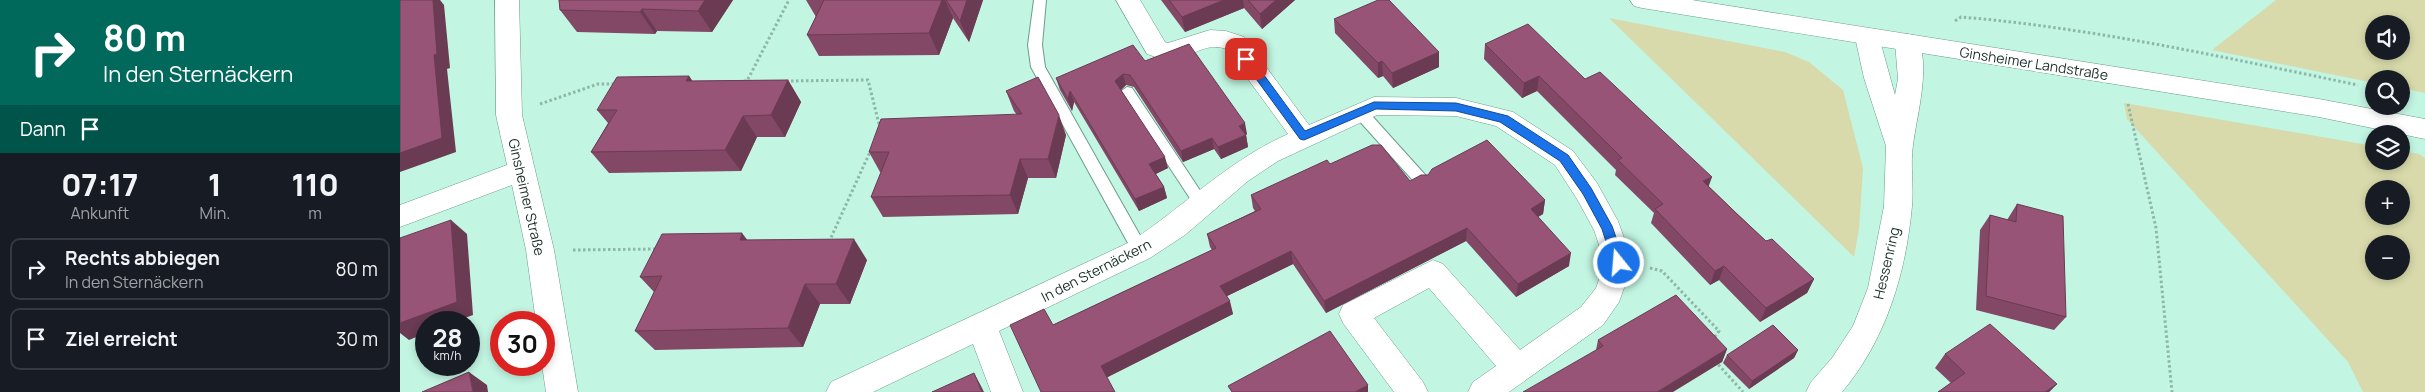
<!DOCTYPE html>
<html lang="de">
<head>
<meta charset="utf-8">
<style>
  :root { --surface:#171b24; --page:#20242c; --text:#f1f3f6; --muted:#9ea1a6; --line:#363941 }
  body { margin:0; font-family:Manrope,sans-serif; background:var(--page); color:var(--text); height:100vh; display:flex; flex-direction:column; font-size:19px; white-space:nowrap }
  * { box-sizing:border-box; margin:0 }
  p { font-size:16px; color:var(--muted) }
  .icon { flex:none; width:28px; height:28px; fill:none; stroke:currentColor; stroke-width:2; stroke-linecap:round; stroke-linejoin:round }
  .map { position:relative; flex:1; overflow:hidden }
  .sheet { display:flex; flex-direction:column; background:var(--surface); width:400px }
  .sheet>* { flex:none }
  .hud { background:#00695c; color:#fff; overflow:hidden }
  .tools { position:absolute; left:1965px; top:15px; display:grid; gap:10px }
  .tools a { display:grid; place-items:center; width:45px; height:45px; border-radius:50%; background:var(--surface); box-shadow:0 2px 8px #0003; font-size:25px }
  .speed { position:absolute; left:15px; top:311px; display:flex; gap:10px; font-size:25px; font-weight:700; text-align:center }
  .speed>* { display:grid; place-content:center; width:65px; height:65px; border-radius:50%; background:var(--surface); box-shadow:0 2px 8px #0003; line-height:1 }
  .speed small { font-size:12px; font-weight:400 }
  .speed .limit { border:8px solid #d22; background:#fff; color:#111 }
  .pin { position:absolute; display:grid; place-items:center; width:42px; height:42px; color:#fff; margin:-21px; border-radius:10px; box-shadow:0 2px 8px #0006 }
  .me { position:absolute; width:55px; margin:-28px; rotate:343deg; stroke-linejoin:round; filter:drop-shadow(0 0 4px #0008) }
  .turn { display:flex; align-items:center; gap:18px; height:105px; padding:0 20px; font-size:22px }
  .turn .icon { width:65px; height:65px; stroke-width:2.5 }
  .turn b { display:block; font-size:35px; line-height:42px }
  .then { display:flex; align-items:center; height:48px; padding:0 20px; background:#0003; gap:10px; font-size:19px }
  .eta { display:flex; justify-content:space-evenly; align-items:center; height:85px; text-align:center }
  .eta b { font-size:30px; font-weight:800; line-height:35px }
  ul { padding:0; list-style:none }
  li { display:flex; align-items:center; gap:15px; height:62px; margin:0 10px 8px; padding:0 10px; border:2px solid var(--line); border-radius:10px }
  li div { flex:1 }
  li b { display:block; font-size:19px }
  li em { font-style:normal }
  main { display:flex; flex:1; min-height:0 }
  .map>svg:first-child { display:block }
  .green { fill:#d8daab; fill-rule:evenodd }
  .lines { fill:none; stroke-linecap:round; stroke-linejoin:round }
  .lane-casing { stroke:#6c9d8b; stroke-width:2 }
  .street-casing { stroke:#6c9d8b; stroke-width:1 }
  .secondary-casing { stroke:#6c9d8b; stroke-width:1 }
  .path { stroke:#8eb7a8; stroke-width:3; stroke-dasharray:2.5 2.5; stroke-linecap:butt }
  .lane { fill:#fff; fill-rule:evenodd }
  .street { fill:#fff; fill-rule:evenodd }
  .secondary { fill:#fff; fill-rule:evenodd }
  .wall { fill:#834865 }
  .shaded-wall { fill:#6a3b53 }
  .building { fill:#985476; stroke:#6a3b53 }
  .route { fill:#1a73e8; stroke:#114b97 }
  .labels { text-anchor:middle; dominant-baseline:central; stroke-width:5; stroke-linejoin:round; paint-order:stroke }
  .street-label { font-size:14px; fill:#1a2e27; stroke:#fff }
</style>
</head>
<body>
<main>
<section class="sheet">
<div class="hud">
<div class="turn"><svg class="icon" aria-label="right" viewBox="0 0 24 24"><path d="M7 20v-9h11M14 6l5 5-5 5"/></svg><div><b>80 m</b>In den Sternäckern</div></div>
<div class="then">Dann<svg class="icon" aria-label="arrive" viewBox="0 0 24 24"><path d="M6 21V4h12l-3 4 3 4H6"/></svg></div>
</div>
<div class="eta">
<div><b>07:17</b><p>Ankunft</p></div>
<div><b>1</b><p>Min.</p></div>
<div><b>110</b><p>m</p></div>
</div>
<ul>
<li><svg class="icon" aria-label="right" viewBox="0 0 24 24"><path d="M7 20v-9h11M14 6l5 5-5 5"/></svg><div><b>Rechts abbiegen</b><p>In den Sternäckern</p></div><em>80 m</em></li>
<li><svg class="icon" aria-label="arrive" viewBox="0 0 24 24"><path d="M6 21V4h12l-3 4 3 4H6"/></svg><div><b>Ziel erreicht</b></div><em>30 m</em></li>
</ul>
</section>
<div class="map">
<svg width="2025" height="392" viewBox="0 0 2025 392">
  <rect width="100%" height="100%" fill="#c2f5e2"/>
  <path class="green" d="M1876 0H2025V93L2001 88V79H1974V83L1812 50ZM1974 24H2001V51H1974Z
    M1209 18 1385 52 1409 62 1443 90 1463 168 1459 229 1454 257Z
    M1724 103 1974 146V161H2001V151L2019 154 2025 158V392H1963L1948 362 1727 119ZM1974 189H2001V216H1974ZM1974 244H2001V271H1974Z"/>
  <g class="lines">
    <g class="lane-casing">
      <path id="lane" d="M634 0H646L642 45 645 67 746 246 748 250 746 254 740 256 734 254 631 67 628 45Z
        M727 87 732 88 807 201 810 205 807 209 802 211 797 209 720 92Z
        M959 106 964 107 1028 178 1030 182 1028 186H1018L954 115 952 111 954 107Z"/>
    </g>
    <g class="street-casing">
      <path id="street" d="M95 0H119L122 115 154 250 178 392H146L142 365 144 322H136L126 250 112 185 0 227V205L107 165 96 115Z
        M716 0H740L765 42 768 43 810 30 826 31 844 37 909 125 974 97 1056 98 1113 112 1173 151 1197 183 1218 221 1233 263 1219 302 1203 325 1109 392H1068L1073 382 1096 366 1029 288 974 318 1023 382 1028 392H994L943 323 939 314 943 305 1033 260 1043 264 1120 350 1181 307 1196 288 1205 263 1194 230 1177 199 1155 165 1096 126 1056 116 977 115 878 161 848 181 785 235 750 258 599 331 623 392H591L573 344 473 392H426L431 382 730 242C785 206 826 162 888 134L826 49C805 41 790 59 770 60 763 61 754 56 747 54Z
        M1467 29 1476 31 1479 37 1495 95 1498 79 1495 42 1498 36 1507 34 1516 36C1532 63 1517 114 1513 145 1510 165 1514 186 1512 206 1506 273 1486 340 1442 392H1406L1411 382 1432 358 1453 326 1468 288 1484 206 1486 146 1464 78 1455 37 1458 31Z"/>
    </g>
    <g class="secondary-casing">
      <path id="secondary" d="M1230 0H1292L1919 99 2025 119V139L1919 117 1242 8 1234 6Z"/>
    </g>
    <path class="path" d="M1555 21 1561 17C1694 28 1827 58 1958 85
      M344 81H347L389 0
      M386 81 468 80 480 128
      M140 104 198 84H215
      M1728 104 1756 228 1772 392
      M429 242 470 152
      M173 250 257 249
      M1250 268 1262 271 1319 331 1314 338
      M1315 361 1343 392"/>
    <use href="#lane" class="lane"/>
    <use href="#street" class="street"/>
    <use href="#secondary" class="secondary"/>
  </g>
  <path class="wall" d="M159 0H333L312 32 257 31 255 34 177 32 160 10Z
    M406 0H583L569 42 553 18 539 55 419 56 407 35 416 17Z
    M761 0H895L862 29 844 8 785 32Z
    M934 19 1039 52V67L993 88 983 76 978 78 935 33Z
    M1085 44 1185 79 1308 186 1366 241 1414 279 1407 293 1360 322 1319 280 1310 285 1251 223 1254 213 1215 175 1216 170 1137 91 1122 98 1084 59Z
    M745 61 847 134 846 135 848 147 821 159 814 149 783 162 734 87 726 85 721 90 768 168 756 174 764 187 767 198 739 211 674 102 672 111 660 90 656 78Z
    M289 76 292 81 388 80 401 102 385 137H357L341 171 209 173 191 152 208 123 197 110Z
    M606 91 666 135 656 178H628L618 214 483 217 471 197 481 172H480L469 152 617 115 614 111Z
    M930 164 1010 181 1145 200 1143 214 1138 217 1169 266 1116 297 1066 241 926 313 893 264 827 296 833 314 707 377 653 325 812 250 810 247 807 234 855 211 853 208 851 195Z
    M1617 204 1666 317 1654 330 1576 310 1580 230 1590 215 1607 220Z
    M347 240 467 260 450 304H420L403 347 255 350 235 331 254 292 240 277Z
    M1198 340 1327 349 1322 362 1196 350Z
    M1398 350 1394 358 1349 389 1323 363 1327 355Z
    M1545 354 1657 384 1649 392H1538L1551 383 1535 368Z"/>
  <path class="shaded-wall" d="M33 0H40L44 5 50 68 47 69 56 152 0 172V153L34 55Z
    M305 0H333L312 32 298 11Z
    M542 0H545L553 18 539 55 529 33Z
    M567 0H583L569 42 560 21Z
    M824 0H843L844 8 785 32 782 17Z
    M876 0H895L862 29 860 14Z
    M242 9 257 31 255 34 240 12Z
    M1039 52V67L993 88 992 73Z
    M982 61 983 76 978 78V63Z
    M723 74 726 85 718 93 715 81Z
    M289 76 304 97 286 81Z
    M1139 76 1137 91 1122 98 1124 83Z
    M388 80 401 102 385 137 371 115Z
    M670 91 674 102 672 111 668 99Z
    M659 115 666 135 656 178 648 159Z
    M343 116 357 137 341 171 325 150Z
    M845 123 847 134 841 137 839 126Z
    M846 135 848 147 821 159 818 147Z
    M812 138 814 149 783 162 781 151Z
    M765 157 768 168 753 175 749 164Z
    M620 159 628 178 618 214 610 195Z
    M1312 177 1307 191 1303 181Z
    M764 187 767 198 739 211 735 199Z
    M1145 200 1143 214 1129 222 1131 209Z
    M51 220 67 234 73 315 54 322H26V333L9 340 0 333V323Z
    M1067 228 1066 241 926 313 924 301Z
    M342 233 358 254 340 240Z
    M454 239 467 260 450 304 436 284Z
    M891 251 893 264 823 298 820 286Z
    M1171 253 1169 266 1116 297 1118 284Z
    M1324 266 1319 280 1310 285 1315 271Z
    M1414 279 1407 293 1360 322 1366 308Z
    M405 284 420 304 403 347 388 328Z
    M830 301 833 314 706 378 701 366Z
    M1327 349 1322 362 1273 392H1257Z
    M1398 350 1394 358 1349 389 1352 381Z
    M69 372 87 385 88 392H73Z
    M574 373 581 386 584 392H582Z
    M1657 384 1649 392H1645Z
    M968 385V392H955Z"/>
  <path class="building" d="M0 0H33L37 54 34 55 42 138 0 153Z
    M159 0H305L298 11 242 9 240 12 160 10Z
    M424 0H542L529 33 407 35Z
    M546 0H567L560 21Z
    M769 0H824L782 17Z
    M848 0H876L860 14Z
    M978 0H989L1039 52 992 73 982 61 978 63 934 19Z
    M1128 24 1185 79 1200 72 1312 177 1303 181 1336 213 1366 241 1372 239 1414 279 1366 308 1324 266 1315 271 1255 209 1263 204 1218 160 1222 158 1139 76 1124 83 1085 44Z
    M789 44 845 123 839 126 846 135 818 147 812 138 781 151 730 75 723 74 715 81 765 157 749 164 764 187 735 199 670 91 668 99 656 78 733 45 745 61Z
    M289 76 286 81 388 80 371 115 343 116 325 150 191 152 217 110H197L217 77Z
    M638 77 659 115 648 159H620L610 195 471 197 489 152H469L481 119 622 114 606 91Z
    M1087 140 1145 200 1131 209 1171 253 1118 284 1067 228 924 301 891 251 820 286 830 301 701 366 715 392H641L610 325 644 309 653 325 816 248 807 234 861 209 851 195 927 160 930 164 972 145H981L1010 181 1021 175H1028L1032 169Z
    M1617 204 1663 216 1666 317 1586 296 1590 215 1616 222Z
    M51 220 57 302 0 323V238Z
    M342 233 340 240 454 239 436 284H405L388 328 235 331 262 276 240 277 262 234Z
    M1276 295 1327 349 1257 392H1123L1203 346 1198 340Z
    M1590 324 1657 384 1645 392H1538L1565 373 1545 354Z
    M1373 325 1398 350 1352 381 1327 355Z
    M930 331 968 385 955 392H832L828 386Z
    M69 372 73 392H22Z
    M574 373 582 392H532Z"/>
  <path class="route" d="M846 55 850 56 905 131 974 102 1056 103 1108 116 1168 155 1191 188 1212 226 1225 263 1223 267H1214L1202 229 1183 194 1160 161 1100 122 1056 111 976 109 904 140 900 139 843 61 841 59Z"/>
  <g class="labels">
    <g class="street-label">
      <text transform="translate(1634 63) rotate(9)">Ginsheimer Landstraße</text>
      <text transform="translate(127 197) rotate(77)">Ginsheimer Straße</text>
      <text transform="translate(1486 263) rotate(-77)">Hessenring</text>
      <text transform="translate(696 270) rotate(-27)">In den Sternäckern</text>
    </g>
  </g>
</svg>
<div class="tools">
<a><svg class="icon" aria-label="sound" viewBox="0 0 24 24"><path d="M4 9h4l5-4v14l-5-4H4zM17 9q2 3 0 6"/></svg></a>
<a><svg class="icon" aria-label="search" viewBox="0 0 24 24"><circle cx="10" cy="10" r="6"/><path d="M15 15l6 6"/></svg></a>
<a><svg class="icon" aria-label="layers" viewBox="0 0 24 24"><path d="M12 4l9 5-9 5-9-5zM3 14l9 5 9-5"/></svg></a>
<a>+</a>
<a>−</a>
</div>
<div class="speed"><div>28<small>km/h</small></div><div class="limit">30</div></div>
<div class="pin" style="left:846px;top:59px;background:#d93025"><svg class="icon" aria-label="arrive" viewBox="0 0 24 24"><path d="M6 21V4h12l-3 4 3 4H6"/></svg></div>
<svg class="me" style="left:1219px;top:263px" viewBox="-20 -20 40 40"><circle r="17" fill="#1a73e8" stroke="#fff" stroke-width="3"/><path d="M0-11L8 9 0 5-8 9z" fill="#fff"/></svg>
</div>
</main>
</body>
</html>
